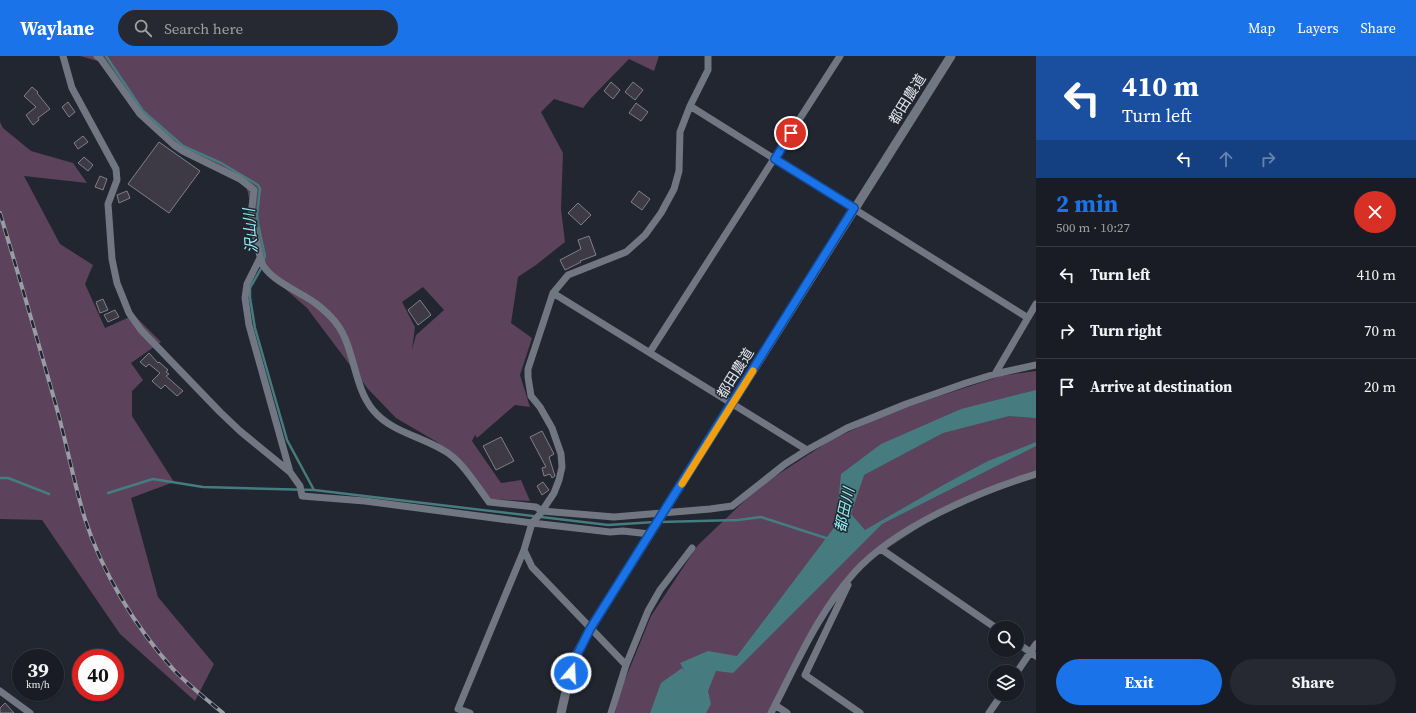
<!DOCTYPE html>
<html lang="en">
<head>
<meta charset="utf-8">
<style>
  :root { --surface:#191c24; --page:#262931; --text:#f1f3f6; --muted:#9fa1a6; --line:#373a41; --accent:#1a73e8 }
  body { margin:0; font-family:"Source Serif 4","Noto Sans JP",serif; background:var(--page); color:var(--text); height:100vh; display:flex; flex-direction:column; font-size:15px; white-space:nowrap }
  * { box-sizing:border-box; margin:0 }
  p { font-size:13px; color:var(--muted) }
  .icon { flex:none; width:22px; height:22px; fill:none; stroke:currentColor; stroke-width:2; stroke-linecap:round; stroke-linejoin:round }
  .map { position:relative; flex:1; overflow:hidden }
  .sheet { display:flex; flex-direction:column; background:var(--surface); width:380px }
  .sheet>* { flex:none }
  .hud { background:#1a4fa0; color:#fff; overflow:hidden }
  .tools { position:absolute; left:988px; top:565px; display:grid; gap:8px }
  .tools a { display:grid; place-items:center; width:36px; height:36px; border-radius:50%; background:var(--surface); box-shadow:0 1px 3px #0004,0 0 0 1px var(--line); font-size:20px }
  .speed { position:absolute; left:12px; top:593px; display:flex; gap:8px; font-size:20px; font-weight:700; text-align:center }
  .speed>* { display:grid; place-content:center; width:52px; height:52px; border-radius:50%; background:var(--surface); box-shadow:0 1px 3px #0004,0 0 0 1px var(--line); line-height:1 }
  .speed small { font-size:10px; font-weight:400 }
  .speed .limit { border:6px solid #d22; background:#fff; color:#111 }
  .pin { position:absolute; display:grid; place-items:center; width:34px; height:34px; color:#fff; margin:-17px; border:2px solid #fff; border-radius:50%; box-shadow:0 1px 4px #0007 }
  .me { position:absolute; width:44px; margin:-22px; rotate:19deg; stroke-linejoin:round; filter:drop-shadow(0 0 3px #0008) }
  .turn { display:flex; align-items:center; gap:14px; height:84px; padding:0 20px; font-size:18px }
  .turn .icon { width:52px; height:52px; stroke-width:2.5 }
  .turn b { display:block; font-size:28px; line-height:34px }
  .lanes { display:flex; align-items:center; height:38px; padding:0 20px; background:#0003; justify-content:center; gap:20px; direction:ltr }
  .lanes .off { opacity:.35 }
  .round { display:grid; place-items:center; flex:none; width:42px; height:42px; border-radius:21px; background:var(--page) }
  .head { display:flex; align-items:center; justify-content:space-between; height:68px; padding:0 20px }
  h1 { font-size:24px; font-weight:700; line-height:30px; color:var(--accent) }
  .action { display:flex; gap:8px; margin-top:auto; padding:8px 20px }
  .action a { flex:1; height:46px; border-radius:24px; background:var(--accent); color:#fff; font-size:16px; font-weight:700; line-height:46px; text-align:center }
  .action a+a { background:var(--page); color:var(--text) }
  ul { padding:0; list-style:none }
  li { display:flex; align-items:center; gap:12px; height:56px; padding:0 20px; border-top:1px solid var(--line) }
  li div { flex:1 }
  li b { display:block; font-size:15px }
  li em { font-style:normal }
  header { display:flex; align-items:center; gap:24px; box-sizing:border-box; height:56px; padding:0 20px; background:var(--accent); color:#fff }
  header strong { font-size:19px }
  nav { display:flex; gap:22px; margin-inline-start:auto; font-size:14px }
  .search { width:280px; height:36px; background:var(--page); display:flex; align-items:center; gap:10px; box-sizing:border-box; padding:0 14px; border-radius:22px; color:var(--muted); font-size:15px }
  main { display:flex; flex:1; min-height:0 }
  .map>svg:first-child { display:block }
  .green { fill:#5c425a; fill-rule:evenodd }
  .water { fill:#467c7f }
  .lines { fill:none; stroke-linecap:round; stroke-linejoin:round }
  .stream { stroke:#467c7f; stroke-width:2.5 }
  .building { fill:#3d3a45; stroke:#827f8c }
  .minor { stroke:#707682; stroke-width:7 }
  .tertiary { stroke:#707682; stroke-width:9 }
  .rail-casing { stroke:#989ca4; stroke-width:4 }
  .rail { stroke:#212630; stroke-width:2.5; stroke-dasharray:8; stroke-linecap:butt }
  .route-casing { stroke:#114b97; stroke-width:10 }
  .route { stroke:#1a73e8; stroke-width:7 }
  .slow { stroke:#f59e0b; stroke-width:7 }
  .labels { text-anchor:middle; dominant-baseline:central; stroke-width:3; stroke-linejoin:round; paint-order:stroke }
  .street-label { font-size:14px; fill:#e3e6ed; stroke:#212630 }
  .water-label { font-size:15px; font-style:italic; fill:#96f2f6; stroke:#212630 }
</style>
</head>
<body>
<header>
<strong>Waylane</strong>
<div class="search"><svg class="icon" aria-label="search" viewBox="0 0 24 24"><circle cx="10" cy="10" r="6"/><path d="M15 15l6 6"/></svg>Search here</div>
<nav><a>Map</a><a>Layers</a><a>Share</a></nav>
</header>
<main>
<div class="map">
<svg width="1036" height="657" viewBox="0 0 1036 657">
  <rect width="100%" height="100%" fill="#212630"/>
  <path class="green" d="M80 0H659L654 15 629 3 592 41 583 52 554 43 541 56 563 97 561 153 565 186 536 209 518 221 511 267 532 282 520 319 530 351 515 349 477 382 475 379 472 385 501 427 521 424 530 445 489 443 452 397 437 386 396 362 368 333 307 252 266 216 246 129 182 93 134 49 108 8ZM423 231 444 254 416 279 412 294 415 271 402 246Z
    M0 66 3 72 31 95 73 107 87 127 24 120 60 188 93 209 85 228 105 272 134 259 161 286 131 307 143 324 132 335V360L174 426 131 442 158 541 214 608 195 645 120 578 42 464 0 463Z
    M1036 315V416L938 459 862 509 842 527 768 657H615L620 636 651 560 698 489 760 430 831 384 891 356 1001 320Z"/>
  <path class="water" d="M1036 334V362L1009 360 943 377 864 419 851 458 865 474 945 428 988 405 1036 386V390L882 468 733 617 716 615 708 635 711 648 706 657H650L661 627 682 612 685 616 680 607 708 595 737 600 836 469 841 418 881 388 961 353Z"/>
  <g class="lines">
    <path class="stream" d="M106 0 143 55 183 90 221 107 258 129 260 133 257 159 258 168 265 200 263 206
      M262 211 250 232V242L255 272 287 384 314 434
      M0 422H8L49 438
      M108 437 153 423 203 431 314 434 608 469 655 466
      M660 466 738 464 761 461 829 483"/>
  </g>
  <path class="building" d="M611 26 620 34 613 43 604 35Z
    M633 26 643 34 635 44 625 36Z
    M32 31 38 36 37 37 50 53 38 62 39 64 33 69 26 59 36 51 24 40Z
    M68 46 75 56 69 61 62 51Z
    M636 47 648 56 641 65 629 57Z
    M83 80 88 86 78 93 74 87Z
    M159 86 200 115 169 157 128 128Z
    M84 101 93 109 88 115 78 107Z
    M100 120 107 123 103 134 95 131Z
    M127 135 130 142 119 147 117 139Z
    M639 135 650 143 642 154 631 146Z
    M578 147 591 159 581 169 568 157Z
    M589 180 596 199 580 205 581 206 565 214 560 204 581 193 578 184Z
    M103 243 108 254 100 257 96 246Z
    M420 244 431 259 418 269 408 254Z
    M115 254 119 261 108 266 104 259Z
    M149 297 158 307 159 306 168 314 166 316 169 318 166 320 183 335 177 340 165 329 161 333 152 325 160 317 149 308 146 311 140 306Z
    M542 375 554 398 549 401 555 420 552 422 550 418 544 420 542 412 546 411 530 381Z
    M501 381 514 405 496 414 483 390Z
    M543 426 549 434 542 439 537 430Z
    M5 647 14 657H0V652Z"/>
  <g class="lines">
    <path class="minor" d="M63 0 72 32 116 113 117 124 108 148 112 203 117 227 129 257 141 274 220 356 240 375 290 416 300 430 302 440 365 445 532 467 610 476 623 475 650 478
      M97 0 100 2 140 58 174 89 183 95 240 123 254 134 251 159 261 205C268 224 299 235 315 247 321 251 326 256 331 261 356 286 351 327 373 354 391 376 420 380 443 394 462 404 476 429 489 446L536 451 542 455 614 461 710 453 732 450 785 408 807 394 847 372 906 348 966 327 995 318 1036 309
      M690 50 1028 262
      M260 202 247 228 245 242 249 269 290 416
      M553 237 807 394
      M650 296 840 0
      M995 318 1036 248
      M881 493 996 572
      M848 529 805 619 860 657
      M1017 587 1036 600
      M626 609 532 511 524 494 532 467 540 458 554 437 559 424 562 411 561 398 552 372 540 351 531 340 528 321V313L553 237 568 219 626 196 645 179 661 157 674 133 679 115 680 76 690 50 708 14V0
      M1017 616 1036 588
      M0 635 30 657
      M775 649 787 657
      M470 657 458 653 524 494
      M611 657 626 609 648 555 660 534 692 492
      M771 657C796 609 818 557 854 517 895 471 978 436 1036 418
      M989 657 1002 638"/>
    <path class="tertiary" d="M561 657 573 605 590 573 951 0"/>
    <g class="rail-casing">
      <path id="rail" d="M0 157C19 220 37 282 55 346 66 384 73 424 85 463 102 516 136 572 173 613 188 629 206 643 223 657"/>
    </g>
    <use href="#rail" class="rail"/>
  </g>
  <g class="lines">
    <g class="route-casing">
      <path id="route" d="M571 617 574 605 590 573 854 152 775 103 791 77"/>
    </g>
    <use href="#route" class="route"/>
    <path class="slow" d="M682 428 753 315"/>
  </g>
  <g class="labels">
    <g class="street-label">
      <text transform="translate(907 43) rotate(-58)">都田農道</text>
      <text transform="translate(735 317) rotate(-58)">都田農道</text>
    </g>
    <g class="water-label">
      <text transform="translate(250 175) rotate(-94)">沢山川</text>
      <text transform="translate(844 454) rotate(-78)">都田川</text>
    </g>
  </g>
</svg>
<div class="tools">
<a><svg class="icon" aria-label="search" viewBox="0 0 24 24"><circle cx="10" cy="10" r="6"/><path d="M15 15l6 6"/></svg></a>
<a><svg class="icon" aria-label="layers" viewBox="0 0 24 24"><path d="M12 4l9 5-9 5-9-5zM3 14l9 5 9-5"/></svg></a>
</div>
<div class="speed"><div>39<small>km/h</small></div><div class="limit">40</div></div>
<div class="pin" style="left:791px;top:77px;background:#d93025"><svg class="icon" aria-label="arrive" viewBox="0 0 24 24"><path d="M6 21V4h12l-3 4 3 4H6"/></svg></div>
<svg class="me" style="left:571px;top:617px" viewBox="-20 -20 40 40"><circle r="17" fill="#1a73e8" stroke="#fff" stroke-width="3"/><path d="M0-11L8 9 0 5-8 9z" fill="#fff"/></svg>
</div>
<section class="sheet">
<div class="hud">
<div class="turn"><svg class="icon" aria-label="left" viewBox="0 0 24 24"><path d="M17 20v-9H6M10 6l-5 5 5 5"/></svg><div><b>410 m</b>Turn left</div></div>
<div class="lanes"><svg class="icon" aria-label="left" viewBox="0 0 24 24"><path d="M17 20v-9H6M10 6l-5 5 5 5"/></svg><svg class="icon off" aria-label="ahead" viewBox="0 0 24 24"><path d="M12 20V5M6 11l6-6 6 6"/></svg><svg class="icon off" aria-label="right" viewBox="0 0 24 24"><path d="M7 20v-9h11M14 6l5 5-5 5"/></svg></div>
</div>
<div class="head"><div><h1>2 min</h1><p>500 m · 10:27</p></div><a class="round" style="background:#d93025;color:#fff"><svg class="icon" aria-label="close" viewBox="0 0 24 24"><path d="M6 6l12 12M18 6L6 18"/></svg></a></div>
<ul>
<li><svg class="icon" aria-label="left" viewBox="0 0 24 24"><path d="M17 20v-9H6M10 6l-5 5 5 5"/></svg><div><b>Turn left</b></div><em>410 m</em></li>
<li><svg class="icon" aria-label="right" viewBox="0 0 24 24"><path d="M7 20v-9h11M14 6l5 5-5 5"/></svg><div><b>Turn right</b></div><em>70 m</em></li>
<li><svg class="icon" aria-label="arrive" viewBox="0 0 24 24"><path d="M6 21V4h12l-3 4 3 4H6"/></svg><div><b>Arrive at destination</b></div><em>20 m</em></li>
</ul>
<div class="action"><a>Exit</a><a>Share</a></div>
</section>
</main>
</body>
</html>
